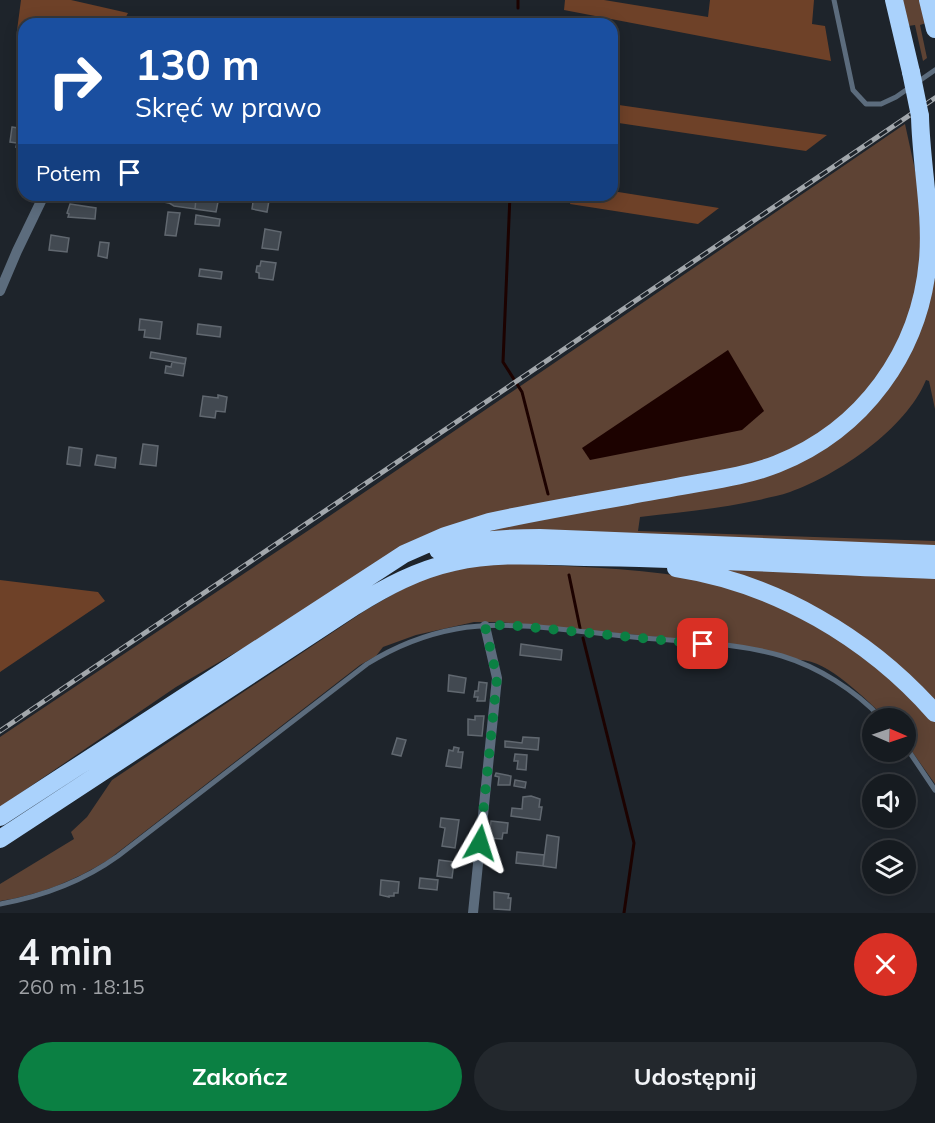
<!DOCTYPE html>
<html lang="pl">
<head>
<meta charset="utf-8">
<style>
  :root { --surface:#161b20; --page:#23282d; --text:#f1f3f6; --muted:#9ea1a5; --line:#35393e; --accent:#0b8043 }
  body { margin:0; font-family:Mulish,sans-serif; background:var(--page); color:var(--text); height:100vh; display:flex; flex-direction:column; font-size:22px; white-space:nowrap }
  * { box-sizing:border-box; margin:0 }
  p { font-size:20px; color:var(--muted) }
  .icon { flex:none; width:33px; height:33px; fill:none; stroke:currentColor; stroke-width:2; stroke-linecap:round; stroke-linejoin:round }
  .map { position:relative; height:913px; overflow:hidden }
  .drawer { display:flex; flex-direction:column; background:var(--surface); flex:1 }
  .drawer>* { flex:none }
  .banner { position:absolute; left:18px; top:18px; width:600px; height:183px; border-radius:18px; box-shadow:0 3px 15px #0003,0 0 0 2px var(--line); background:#1a4fa0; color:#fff; overflow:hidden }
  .needle { width:39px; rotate:92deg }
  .controls { position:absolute; left:862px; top:708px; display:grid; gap:12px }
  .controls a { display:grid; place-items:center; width:54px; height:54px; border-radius:50%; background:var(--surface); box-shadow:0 3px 15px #0003,0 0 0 2px var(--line); font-size:30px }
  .pin { position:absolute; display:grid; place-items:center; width:51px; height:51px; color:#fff; margin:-26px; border-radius:12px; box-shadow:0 3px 9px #0006 }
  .me { position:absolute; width:66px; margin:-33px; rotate:6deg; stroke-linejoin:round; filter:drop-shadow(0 0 4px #0008) }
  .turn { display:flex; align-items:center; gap:21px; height:126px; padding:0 18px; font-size:27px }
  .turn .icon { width:78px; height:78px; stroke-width:2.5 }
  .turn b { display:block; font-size:42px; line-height:51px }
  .then { display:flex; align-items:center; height:57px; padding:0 18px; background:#0003; gap:12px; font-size:22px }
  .round { display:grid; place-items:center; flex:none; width:63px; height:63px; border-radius:32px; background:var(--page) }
  .overview { display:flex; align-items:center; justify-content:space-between; height:102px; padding:0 18px }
  h1 { font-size:36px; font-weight:700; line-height:45px }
  .button { display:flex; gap:12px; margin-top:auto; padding:12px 18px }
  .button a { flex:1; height:69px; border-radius:36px; background:var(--accent); color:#fff; font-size:24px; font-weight:700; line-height:69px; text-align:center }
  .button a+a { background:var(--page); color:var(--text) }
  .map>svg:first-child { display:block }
  .green { fill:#5e4334 }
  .forest { fill:#6e4128 }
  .water { fill:#1c0200 }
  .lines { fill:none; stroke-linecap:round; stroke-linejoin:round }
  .stream { stroke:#1c0200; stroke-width:3 }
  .building { fill:#424951; stroke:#616870; stroke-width:1.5 }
  .lane { stroke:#5c6c7d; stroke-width:5 }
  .street { stroke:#5c6c7d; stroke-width:10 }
  .highway { stroke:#aad2fc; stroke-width:18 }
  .rail-casing { stroke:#a2a7ac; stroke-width:5 }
  .rail { stroke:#1e242b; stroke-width:3; stroke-dasharray:9; stroke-linecap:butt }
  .highway-bridge { stroke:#aad2fc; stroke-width:18 }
  .route { stroke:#0b8043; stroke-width:10; stroke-dasharray:0 18 }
</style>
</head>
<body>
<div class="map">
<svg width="935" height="913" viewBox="0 0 935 913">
  <rect width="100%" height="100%" fill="#1e242b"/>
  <path class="green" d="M902 0H921L926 23 920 25 927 58 923 61 915 25 908 26Z
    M905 124 917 179 922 250 915 301 895 354 850 412 810 442 747 467 498 514 264 636 176 687 0 807V737L309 530Z
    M935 252V409L929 381 926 380C906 429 838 475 790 492 780 496 769 497 759 500 719 509 680 512 640 517L638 531 935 541V549L459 536 755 478 872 408Z
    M508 563C567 567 628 567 686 577 753 589 816 622 872 661 892 675 917 704 935 721V784L906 743V718H886C866 700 828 660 800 660L733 644 499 622H474L416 635 383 647 376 656 360 665 108 860C74 881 39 895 0 901V884L74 839 71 832 87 817 112 780 366 610 411 584 445 572 476 566Z
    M696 564 935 574V706L887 659Z"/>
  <path class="forest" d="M21 0H71L128 13 122 24H24V40L16 38Z
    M565 0H604L708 17 710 0H814L812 24 825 26 831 61 564 10Z
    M612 104 827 135 806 151 612 122Z
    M612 191 719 208 698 224 570 204 572 195H612Z
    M0 580 98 592 105 601 0 672Z"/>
  <path class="water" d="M728 350 764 411 742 430 590 460 582 448Z"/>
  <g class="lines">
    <path class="stream" d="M518 8V0
      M517 24V20
      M510 195 503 362 522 392 548 494
      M569 575 580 628
      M583 638 634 843 624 913"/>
  </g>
  <path class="building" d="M12 127 24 129V148L16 147 17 143 10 142Z
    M154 195H171L169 203 154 200Z
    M171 195 196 199 195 209 174 206 169 203Z
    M254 195H270L267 212 252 209Z
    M196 199 218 202 216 212 195 209Z
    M70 204 96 208 95 219 68 217 69 214 67 213Z
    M168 212 180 213 176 236 165 235Z
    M196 215 220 219 219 226 195 224Z
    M265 229 281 232 278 250 262 248Z
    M51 235 69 238 67 252 49 250Z
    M100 242 109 243 107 258 98 256Z
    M261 261 276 263 273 280 259 278V273L256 272 257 266H260Z
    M200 269 222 272 221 279 199 276Z
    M140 319 162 322 160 339 144 337 145 330H139Z
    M198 324 221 327 220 337 197 334Z
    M151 352 186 358 185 364 150 358Z
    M172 362 185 364 183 376 165 373 166 366 171 367Z
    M218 395 227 397 225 412 216 411 215 418 200 416 203 396 218 398Z
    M143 444 158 446 156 466 140 464Z
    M69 447 82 449 80 466 67 464Z
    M97 455 116 458 115 468 95 465Z
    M521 644 562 650 561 660 520 655Z
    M449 675 466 678 464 693 448 691Z
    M479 682 487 683 485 701H477L478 697H474L475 691H478Z
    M475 716H484L482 736 468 735V719L475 720Z
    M523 737 539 738 538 750 505 747V741L522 743Z
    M397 738 406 740 401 756 392 754Z
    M454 747 459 748 458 752H463L461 768 446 766 449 750 453 751Z
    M515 754 527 755 526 770 517 769 518 761H514Z
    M496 773 511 776 510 785H498L499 777 495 776Z
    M515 780 526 782 525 788 514 786Z
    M531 796 540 799 539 807H542L540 820 511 816 512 808 522 809 523 797Z
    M441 818 459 820 455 848 442 846 445 828 440 827Z
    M491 821 508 823 507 833H503L502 839 489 838Z
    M547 835 559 837 556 868 543 866Z
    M517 852 544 855 543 866 516 863Z
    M439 860 454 862 452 878 437 876Z
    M420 878 438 880 437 890 419 888Z
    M381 880 399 882 398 893H394V896H389V897L380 895Z
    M494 892 509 894 508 898H511L510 910 494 909Z"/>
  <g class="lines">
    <path class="lane" d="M834 0 853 90 866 104H881L896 97 935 70
      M906 747 935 790
      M0 904C44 896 82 882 118 856L367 664C396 646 423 635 456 629 510 619 578 632 633 637 682 642 734 642 782 656 818 667 855 690 881 718"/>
    <path class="street" d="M0 291 17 251 44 195
      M473 913 497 678 485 626"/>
    <path class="highway" d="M894 0 911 72
      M928 0 935 29
      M438 550C471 540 506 538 540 538L935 554
      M676 568C775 583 869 638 935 713
      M0 817 404 554 445 536 489 522C549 509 610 499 671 488 707 481 744 477 777 464 863 430 920 352 928 260 932 212 921 164 920 116
      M0 839 355 606C386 587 417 570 454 562 497 552 541 556 585 557 702 558 818 566 935 570"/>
    <g class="rail-casing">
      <path id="rail" d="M0 731 935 98"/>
    </g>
    <use href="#rail" class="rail"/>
    <path class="highway-bridge" d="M911 72 920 116"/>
  </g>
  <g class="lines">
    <path class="route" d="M480 843 497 678 485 626 507 625 703 644"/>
  </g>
</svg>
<div class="controls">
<a><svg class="needle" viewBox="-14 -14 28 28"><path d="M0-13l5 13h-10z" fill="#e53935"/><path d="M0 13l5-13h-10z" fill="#9ea1a5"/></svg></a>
<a><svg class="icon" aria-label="sound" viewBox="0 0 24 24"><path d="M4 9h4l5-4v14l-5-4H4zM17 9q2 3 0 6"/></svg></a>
<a><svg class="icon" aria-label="layers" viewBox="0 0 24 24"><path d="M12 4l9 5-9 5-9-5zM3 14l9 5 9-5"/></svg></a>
</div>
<div class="pin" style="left:703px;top:644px;background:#d93025"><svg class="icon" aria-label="arrive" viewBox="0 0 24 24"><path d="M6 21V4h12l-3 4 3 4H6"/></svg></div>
<svg class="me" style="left:480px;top:843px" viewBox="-20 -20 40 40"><path d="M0-17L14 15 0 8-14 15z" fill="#0b8043" stroke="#fff" stroke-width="4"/></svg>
<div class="banner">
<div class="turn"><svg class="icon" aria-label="right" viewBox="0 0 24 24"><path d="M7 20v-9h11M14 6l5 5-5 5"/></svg><div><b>130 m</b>Skręć w prawo</div></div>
<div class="then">Potem<svg class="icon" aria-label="arrive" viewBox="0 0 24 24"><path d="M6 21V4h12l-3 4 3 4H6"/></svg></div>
</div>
</div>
<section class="drawer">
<div class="overview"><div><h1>4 min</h1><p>260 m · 18:15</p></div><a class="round" style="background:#d93025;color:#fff"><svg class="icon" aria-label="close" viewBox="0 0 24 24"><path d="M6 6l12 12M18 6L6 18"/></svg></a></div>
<div class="button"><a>Zakończ</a><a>Udostępnij</a></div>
</section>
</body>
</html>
